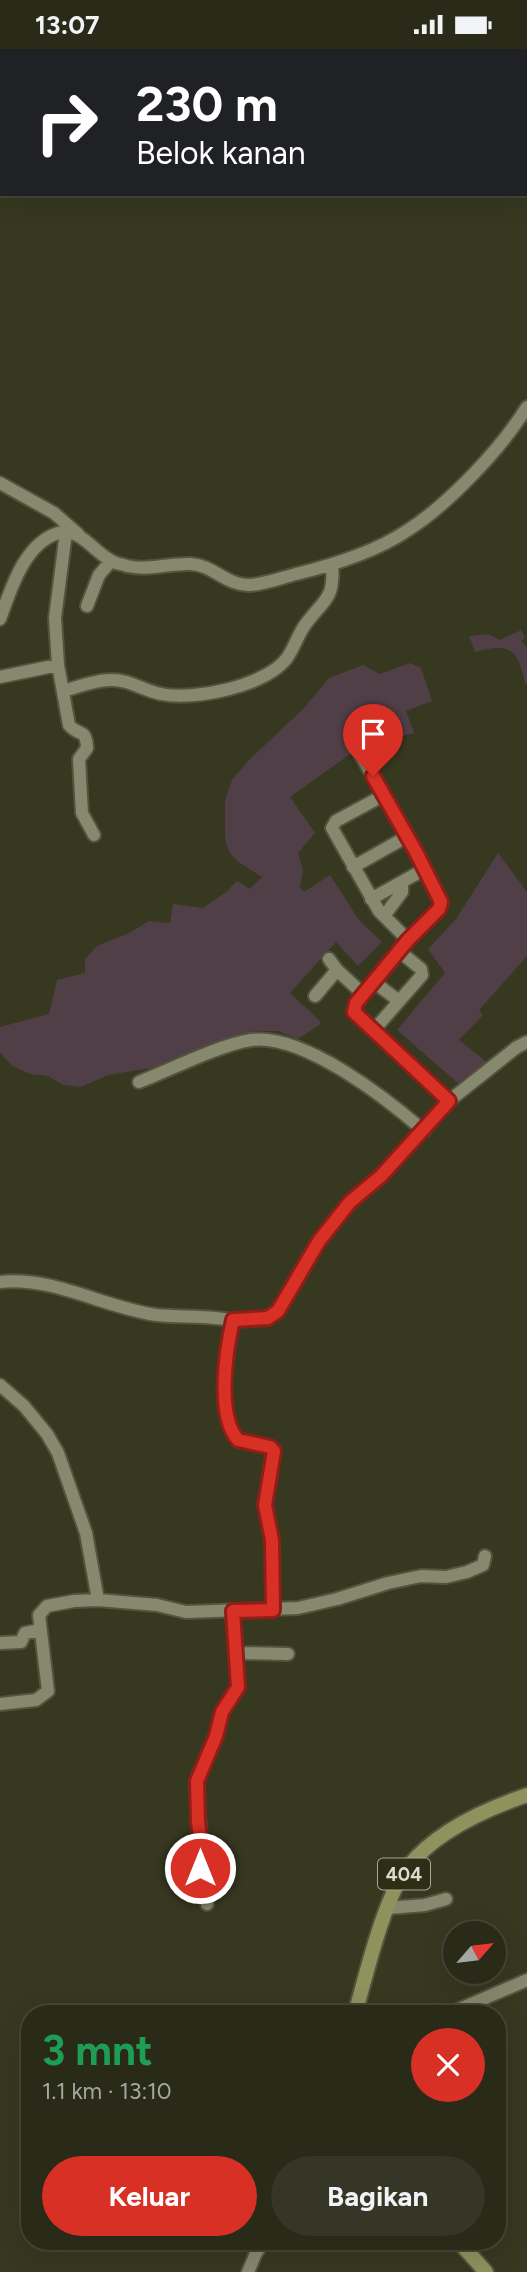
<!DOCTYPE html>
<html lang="id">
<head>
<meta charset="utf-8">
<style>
  :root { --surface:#292a18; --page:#353625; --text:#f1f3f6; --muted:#a5a7a2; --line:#454637; --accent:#d93025 }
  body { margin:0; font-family:Figtree,sans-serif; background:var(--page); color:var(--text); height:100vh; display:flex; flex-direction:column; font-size:26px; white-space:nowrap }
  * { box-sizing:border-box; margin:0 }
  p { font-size:23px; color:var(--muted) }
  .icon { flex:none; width:38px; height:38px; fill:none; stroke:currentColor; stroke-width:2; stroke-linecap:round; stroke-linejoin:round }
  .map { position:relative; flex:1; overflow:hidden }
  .sheet { position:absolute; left:21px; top:1956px; width:485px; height:245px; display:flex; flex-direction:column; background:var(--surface); border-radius:28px; box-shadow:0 7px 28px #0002,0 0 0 2px var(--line) }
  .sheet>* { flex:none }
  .banner { position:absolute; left:0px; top:0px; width:528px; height:147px; box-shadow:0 7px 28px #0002,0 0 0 2px var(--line); background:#202124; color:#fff; overflow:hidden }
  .needle { width:46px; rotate:62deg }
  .fabs { position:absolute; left:443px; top:1872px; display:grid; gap:14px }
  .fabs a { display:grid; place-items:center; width:63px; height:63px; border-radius:50%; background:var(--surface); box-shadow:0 7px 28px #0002,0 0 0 2px var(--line); font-size:35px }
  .pin { position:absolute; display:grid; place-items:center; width:60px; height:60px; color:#fff; margin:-72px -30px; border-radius:50% 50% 50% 0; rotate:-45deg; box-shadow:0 0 7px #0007 }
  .pin .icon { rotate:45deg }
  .me { position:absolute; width:77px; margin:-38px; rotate:0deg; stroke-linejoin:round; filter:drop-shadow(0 0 5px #0008) }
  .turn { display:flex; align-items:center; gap:24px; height:147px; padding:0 21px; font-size:32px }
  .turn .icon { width:91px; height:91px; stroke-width:2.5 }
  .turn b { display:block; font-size:49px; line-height:60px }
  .round { display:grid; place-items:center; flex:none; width:74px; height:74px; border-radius:37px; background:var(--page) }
  .head { display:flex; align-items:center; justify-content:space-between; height:119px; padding:0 21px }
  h1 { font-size:42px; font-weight:700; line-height:52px; color:#1e9e55 }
  .action { display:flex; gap:14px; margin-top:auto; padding:14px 21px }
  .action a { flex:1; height:80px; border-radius:42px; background:var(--accent); color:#fff; font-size:28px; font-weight:700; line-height:80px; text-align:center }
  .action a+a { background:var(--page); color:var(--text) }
  .status { display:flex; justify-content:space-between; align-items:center; height:49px; padding:0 35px; background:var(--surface); direction:ltr }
  .status svg { height:19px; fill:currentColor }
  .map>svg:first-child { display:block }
  .green { fill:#513f47 }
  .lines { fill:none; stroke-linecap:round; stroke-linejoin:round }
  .minor-casing { stroke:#53543f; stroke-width:16 }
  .major-casing { stroke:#53543f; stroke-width:18 }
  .minor { stroke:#87896e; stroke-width:12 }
  .major { stroke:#8f925d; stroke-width:14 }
  .route-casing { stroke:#8d1f18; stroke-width:18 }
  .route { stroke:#d93025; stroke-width:12 }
  .labels { text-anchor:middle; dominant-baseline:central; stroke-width:7; stroke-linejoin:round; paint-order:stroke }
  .shield { fill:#2d2e16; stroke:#a7a897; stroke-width:2 }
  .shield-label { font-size:19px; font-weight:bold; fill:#dbdcce }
</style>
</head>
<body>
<div class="status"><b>13:07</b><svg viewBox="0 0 49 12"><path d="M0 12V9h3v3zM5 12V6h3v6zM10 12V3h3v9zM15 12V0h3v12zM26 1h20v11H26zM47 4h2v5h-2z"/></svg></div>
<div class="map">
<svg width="527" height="2223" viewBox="0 0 527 2223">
  <rect width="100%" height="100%" fill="#373820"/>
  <path class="green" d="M521 581 525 589 521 592 527 599V634L525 635C518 599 510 594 475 603L469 587 488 585 500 591Z
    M410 614 421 619 432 652 406 662 414 684 360 698 290 748 315 784 298 804 303 821 300 838 304 843 330 826 359 871 382 893 358 917 336 893 290 944 321 973 319 976 298 990 278 982H254L207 998 157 1018 108 1026 81 1038 63 1036 48 1027 30 1025 12 1017 0 1003V978L49 965 57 931 85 924V910L97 897 129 884 149 872 170 874 173 855 203 859 226 843 237 832 250 840 262 828 237 812 229 803 225 789V751L232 731 248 712 305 658 329 629 363 616 380 625Z
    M498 804 527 843V907L479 961 483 966 459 991 488 1014 460 1036 397 981 445 924 428 900 456 870Z"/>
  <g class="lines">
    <g class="minor-casing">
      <path id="minor" d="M0 434 54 464 78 485
        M66 483 55 569 58 616 69 676C79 688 86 678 87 699L79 710 82 764 94 786
        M87 557 99 526 111 512
        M0 570C11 540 24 495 58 484 80 477 94 504 112 512 116 515 122 515 127 517 149 522 169 514 191 515 213 516 227 537 250 536 265 535 281 529 296 525 333 516 373 504 405 483 447 457 501 400 527 358
        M0 628 58 616
        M63 642C78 638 95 631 110 631 129 630 144 642 161 645 194 652 266 637 287 609 294 599 298 586 305 576 323 551 335 551 332 516
        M361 707 408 787 441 853 439 860 408 891 356 954 354 963 449 1052
        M384 746 336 772 332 779 379 862 408 891
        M353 818 408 787
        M371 850 425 820
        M384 867 402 843V833
        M329 910 337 921 363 945
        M374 933 399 952
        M315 947 337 921
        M373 982 422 926 421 920 399 902
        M139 1033C170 1021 219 996 251 991 303 984 386 1049 424 1082
        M0 1233C54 1227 104 1259 157 1266 176 1268 196 1267 215 1269 236 1271 260 1275 278 1262L319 1192 350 1153 381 1127 449 1052 517 998 527 993
        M233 1271C226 1301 216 1367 238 1391L270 1398 274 1402 265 1456 272 1491 273 1561
        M0 1336 24 1357 47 1385 58 1404 86 1484 98 1551
        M0 1594 21 1593 25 1584 40 1581
        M237 1604 288 1605
        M0 1655 36 1651 48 1642 39 1566 47 1557 74 1552 98 1551 157 1556 186 1563 298 1559 337 1550 388 1534 421 1527 446 1528 467 1523 483 1516 485 1507
        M207 1855 199 1831 203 1809 196 1737 198 1727 216 1687 222 1663 238 1638 233 1562
        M388 1859 425 1856 446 1850
        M448 1965 527 1931
        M248 2223 256 2204 264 2193"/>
    </g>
    <g class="major-casing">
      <path id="major" d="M355 1965C366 1927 384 1848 408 1818 436 1782 486 1760 527 1746
        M459 2193 486 2223"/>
    </g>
    <use href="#minor" class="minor"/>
    <use href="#major" class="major"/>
  </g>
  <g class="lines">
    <g class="route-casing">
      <path id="route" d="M200 1819 203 1809 198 1773 197 1732 216 1687 222 1663 238 1638 233 1562 273 1561 272 1491 265 1456 274 1402 270 1398 238 1391C216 1366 226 1301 233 1271L268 1269 278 1262 319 1192 350 1153 381 1127 449 1052 354 963 356 954 408 891 439 860 441 853 416 803 373 727"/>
    </g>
    <use href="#route" class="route"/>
  </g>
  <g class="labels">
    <rect class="shield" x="378" y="1809.5" width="52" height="31" rx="5"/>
    <g class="shield-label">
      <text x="404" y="1825">404</text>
    </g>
  </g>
</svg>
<div class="fabs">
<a><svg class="needle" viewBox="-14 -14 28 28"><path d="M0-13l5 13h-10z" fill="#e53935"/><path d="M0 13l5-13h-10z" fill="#a5a7a2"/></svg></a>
</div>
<div class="pin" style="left:373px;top:727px;background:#d93025"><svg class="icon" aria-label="arrive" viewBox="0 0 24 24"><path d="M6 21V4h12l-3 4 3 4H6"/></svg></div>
<svg class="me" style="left:200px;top:1819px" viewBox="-20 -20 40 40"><circle r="17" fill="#d93025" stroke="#fff" stroke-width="3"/><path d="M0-11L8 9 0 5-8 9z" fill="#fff"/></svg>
<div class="banner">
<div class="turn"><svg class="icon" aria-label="right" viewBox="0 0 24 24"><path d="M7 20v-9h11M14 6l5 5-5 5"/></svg><div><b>230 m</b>Belok kanan</div></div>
</div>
<section class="sheet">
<div class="head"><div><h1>3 mnt</h1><p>1.1 km · 13:10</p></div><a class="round" style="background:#d93025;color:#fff"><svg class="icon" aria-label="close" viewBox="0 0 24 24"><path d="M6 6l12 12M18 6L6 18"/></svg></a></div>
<div class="action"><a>Keluar</a><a>Bagikan</a></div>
</section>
</div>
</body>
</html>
